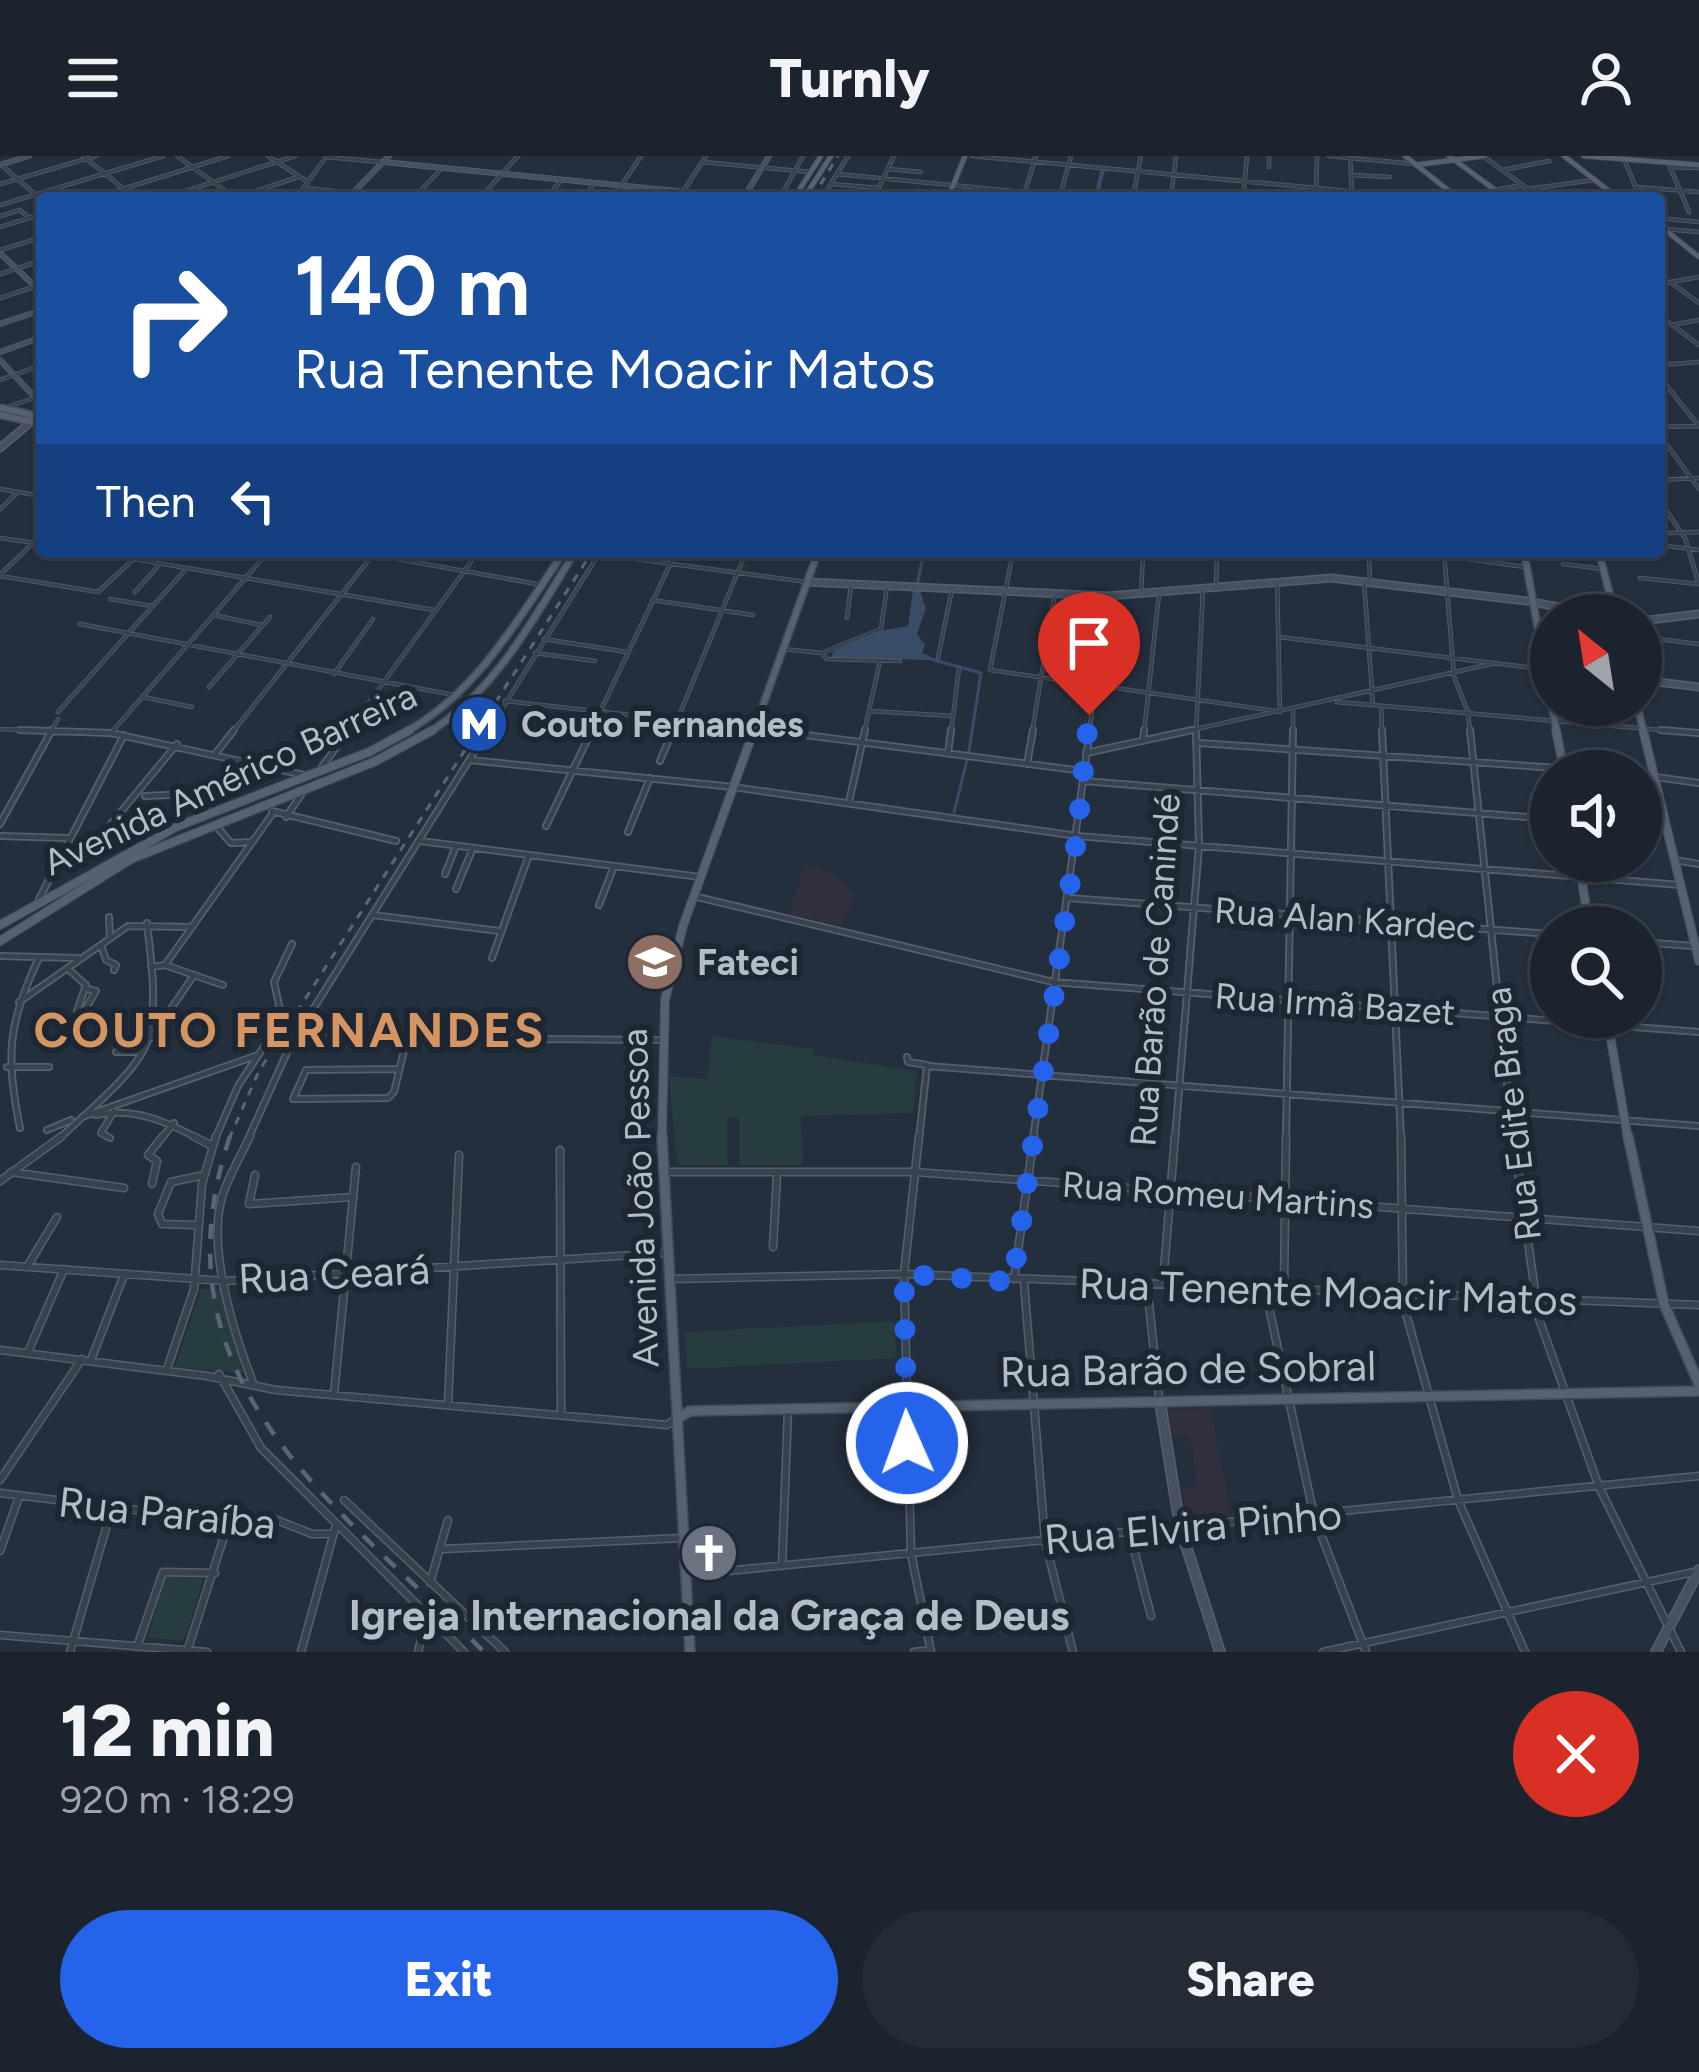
<!DOCTYPE html>
<html lang="en">
<head>
<meta charset="utf-8">
<style>
  :root { --surface:#1b232e; --page:#242b36; --text:#f1f3f6; --muted:#a0a4aa; --line:#39404a; --accent:#2563eb }
  body { margin:0; font-family:Figtree,sans-serif; background:var(--page); color:var(--text); height:100vh; display:flex; flex-direction:column; font-size:45px; white-space:nowrap }
  * { box-sizing:border-box; margin:0 }
  p { font-size:39px; color:var(--muted) }
  .icon { flex:none; width:66px; height:66px; fill:none; stroke:currentColor; stroke-width:2; stroke-linecap:round; stroke-linejoin:round }
  .map { position:relative; height:1496px; overflow:hidden }
  .sheet { display:flex; flex-direction:column; background:var(--surface); flex:1 }
  .sheet>* { flex:none }
  .guide { position:absolute; left:36px; top:36px; width:1629px; height:366px; border-radius:12px; box-shadow:0 3px 9px #0004,0 0 0 3px var(--line); background:#1a4fa0; color:#fff; overflow:hidden }
  .needle { width:78px; rotate:330deg }
  .tools { position:absolute; left:1530px; top:438px; display:grid; gap:24px }
  .tools a { display:grid; place-items:center; width:132px; height:132px; border-radius:50%; background:var(--surface); box-shadow:0 3px 9px #0004,0 0 0 3px var(--line); font-size:60px }
  .pin { position:absolute; display:grid; place-items:center; width:102px; height:102px; color:#fff; margin:-123px -51px; border-radius:50% 50% 50% 0; rotate:-45deg; box-shadow:0 0 12px #0007 }
  .pin .icon { rotate:45deg }
  .me { position:absolute; width:132px; margin:-66px; rotate:358deg; stroke-linejoin:round; filter:drop-shadow(0 0 9px #0008) }
  .turn { display:flex; align-items:center; gap:42px; height:252px; padding:0 60px; font-size:54px }
  .turn .icon { width:156px; height:156px; stroke-width:2.5 }
  .turn b { display:block; font-size:84px; line-height:102px }
  .then { display:flex; align-items:center; height:114px; padding:0 60px; background:#0003; gap:24px; font-size:45px }
  .round { display:grid; place-items:center; flex:none; width:126px; height:126px; border-radius:63px; background:var(--page) }
  .summary { display:flex; align-items:center; justify-content:space-between; height:204px; padding:0 60px }
  h1 { font-size:72px; font-weight:800; line-height:90px }
  .button { display:flex; gap:24px; margin-top:auto; padding:24px 60px }
  .button a { flex:1; height:138px; border-radius:72px; background:var(--accent); color:#fff; font-size:48px; font-weight:800; line-height:138px; text-align:center }
  .button a+a { background:var(--page); color:var(--text) }
  header { display:flex; justify-content:space-between; align-items:center; height:156px; padding:0 60px; background:var(--surface); font-size:54px; font-weight:800 }
  .map>svg:first-child { display:block }
  .medical { fill:#32303f }
  .green { fill:#263c3f }
  .water { fill:#394c67 }
  .lines { fill:none; stroke-linecap:round; stroke-linejoin:round }
  .stream { stroke:#394c67; stroke-width:3 }
  .canal { stroke:#394c67; stroke-width:4.5 }
  .street-far2-casing { stroke:#565f6c; stroke-width:4.5 }
  .street-far1-casing { stroke:#565f6c; stroke-width:8 }
  .street-casing { stroke:#565f6c; stroke-width:9 }
  .secondary-far2-casing { stroke:#565f6c; stroke-width:6 }
  .secondary-far1-casing { stroke:#565f6c; stroke-width:9 }
  .secondary-casing { stroke:#565f6c; stroke-width:12 }
  .primary-far3-casing { stroke:#414a57; stroke-width:6 }
  .primary-far2-casing { stroke:#414a57; stroke-width:9 }
  .primary-far1-casing { stroke:#414a57; stroke-width:10 }
  .primary-casing { stroke:#414a57; stroke-width:12 }
  .street-far2 { stroke:#38414e; stroke-width:3 }
  .street-far1 { stroke:#38414e; stroke-width:4.5 }
  .street { stroke:#38414e; stroke-width:6 }
  .secondary-far2 { stroke:#465061; stroke-width:4.5 }
  .secondary-far1 { stroke:#465061; stroke-width:6 }
  .secondary { stroke:#465061; stroke-width:9 }
  .primary-far3 { stroke:#56606e; stroke-width:4.5 }
  .primary-far2 { stroke:#56606e; stroke-width:6 }
  .primary-far1 { stroke:#56606e; stroke-width:8 }
  .primary { stroke:#56606e; stroke-width:9 }
  .rail-far1 { stroke:#5a6575; stroke-width:3; stroke-dasharray:8 8; stroke-linecap:butt }
  .rail { stroke:#5a6575; stroke-width:4.5; stroke-dasharray:15 15; stroke-linecap:butt }
  .route { stroke:#2563eb; stroke-width:21; stroke-dasharray:0 37.8 }
  .labels { text-anchor:middle; dominant-baseline:central; stroke-width:12; stroke-linejoin:round; paint-order:stroke }
  .poi-label { font-size:36px; font-weight:bold; fill:#b4bcc9; stroke:#1d2633; text-anchor:start }
  .street-label { font-size:36px; fill:#b4bcc9; stroke:#1d2633 }
  .near-street-label { font-size:42px; fill:#b4bcc9; stroke:#1d2633 }
  .near-poi-label { font-size:42px; font-weight:bold; fill:#b4bcc9; stroke:#1d2633 }
  .district-label { font-size:48px; font-weight:bold; letter-spacing:3px; fill:#d59563; stroke:#1d2633 }
</style>
</head>
<body>
<header><svg class="icon" aria-label="menu" viewBox="0 0 24 24"><path d="M4 6h16M4 12h16M4 18h16"/></svg>Turnly<svg class="icon" aria-label="person" viewBox="0 0 24 24"><circle cx="12" cy="8" r="4"/><path d="M4 21q1-7 8-7t8 7"/></svg></header>
<div class="map">
<svg width="1699" height="1496" viewBox="0 0 1699 1496">
  <rect width="100%" height="100%" fill="#242f3e"/>
  <path class="medical" d="M805 709 835 719 855 739 841 770 789 757Z
    M1211 1253 1230 1358 1187 1362 1182 1332 1198 1331 1190 1281H1173L1168 1254Z"/>
  <path class="green" d="M712 880 814 893 813 899 917 915 913 957 801 960 803 1009H739V962H727V1009H677L669 920 707 923Z
    M201 1133H222L243 1217 175 1211Z
    M894 1165 896 1202 687 1213 685 1176Z
    M170 1418 204 1420 186 1480 181 1484 148 1482 165 1420Z"/>
  <path class="water" d="M913 434 920 435 926 452 917 478 925 489 922 497 930 500 927 504 831 501 834 495 879 475 908 470Z"/>
  <g class="lines">
    <path class="stream" d="M917 429 924 396
      M927 502 981 517 969 595
      M954 657 967 604"/>
    <path class="canal" d="M1096 41 1103 13"/>
    <g class="street-far2-casing">
      <path id="street-far2" d="M83 0 135 42
        M177 0 235 42 298 21
        M268 0 308 26
        M972 0 1424 42
        M1269 0V11
        M1329 0 1415 8
        M1483 0 1540 42
        M327 1 381 6
        M1350 2 1352 35
        M1625 5 1640 42
        M702 6 810 16
        M0 8 42 44
        M888 13 921 16
        M1503 14 1549 5
        M837 18 1084 42
        M1351 19 1390 21
        M0 28 96 0
        M831 28 879 32
        M1636 31 1699 36
        M304 32 403 42
        M1528 33 1594 24
        M1494 34 1523 29
        M1060 40 1071 0
        M94 42 228 0
        M164 42 295 0
        M296 42 327 0
        M414 42 442 12
        M480 42 518 0
        M547 42 561 24
        M583 42 594 27
        M613 42 641 0
        M679 42 706 0
        M780 42 803 0
        M822 42 848 0
        M874 42 894 0
        M1023 42 1036 0
        M1133 42 1141 0
        M1171 42 1176 0
        M1243 42 1247 0
        M1316 42 1317 0
        M1516 42 1534 40
        M0 49 163 0
        M1689 56 1670 11 1699 12
        M0 60 20 54 29 62
        M1659 62 1699 66
        M0 71 42 58
        M1665 73 1699 76
        M0 94 42 81
        M0 118 42 104
        M1670 126 1699 147
        M1659 128 1699 121
        M0 142 42 128
        M1659 159 1699 189
        M1672 169 1699 164
        M1659 209 1699 206
        M1659 220 1699 270
        M0 224 42 209
        M8 251 42 239
        M1659 271 1698 270
        M1659 278 1699 333
        M1659 324 1699 322
        M0 333 42 340
        M1659 344 1685 382 1699 428
        M0 353 18 336
        M1668 377 1699 376
        M0 382 42 388
        M1659 389 1699 394
        M92 396 434 454
        M358 396 542 429
        M1013 396 990 514 1275 555
        M1369 396 1370 426
        M1417 396 1525 411
        M1444 396 1454 521 1468 556 1470 577
        M598 398 807 426
        M1563 408 1603 413
        M0 419 42 378
        M0 420 98 436 141 396
        M1640 422 1699 428
        M1277 425 1280 556
        M1364 425 1373 549
        M1216 432 1217 396
        M135 436 159 409
        M1141 438 1143 396
        M110 443 152 450
        M652 444 753 459
        M214 459 261 469
        M847 462 851 429
        M80 468 459 540
        M1279 481 1543 513
        M1641 481 1699 488
        M544 483 627 496
        M783 493 822 497 827 503 900 505
        M535 497 595 505
        M822 497 881 473 887 430
        M938 502 952 433
        M334 518 373 463
        M209 531 270 461
        M143 541 192 551
        M505 545 790 577
        M1337 546 1696 577
        M1381 550 1382 577
        M870 555 953 560
        M58 556 186 413
        M0 573 103 577
        M50 577 58 563
        M111 577 268 396
        M232 577 375 396
        M347 577 478 396
        M487 577 600 396
        M590 577 676 396
        M672 577 746 396
        M864 577 880 505
        M951 577 959 512
        M1032 577 1055 437
        M1089 577 1108 440
        M1144 577 1159 438
        M1178 577 1496 507
        M1196 577 1203 433
        M1293 577V553"/>
    </g>
    <g class="street-far1-casing">
      <path id="street-far1" d="M20 574 111 577 309 620
        M767 574 1083 615
        M1382 574 1401 983
        M1470 574 1513 983
        M1661 574 1699 577
        M1143 585 1144 574
        M1199 587 1601 615
        M216 597 234 574
        M948 597 951 574
        M1086 597 1192 574
        M470 604 733 631 1077 680 1680 729
        M660 605 673 574
        M1027 608 1033 574
        M231 612 234 618 224 620 225 615Z
        M321 612 349 574
        M1641 619 1699 627
        M1084 625 1551 663
        M145 640 190 638 224 620
        M849 646 865 574
        M272 655 396 685
        M286 661 303 636
        M0 668 52 574
        M110 669 177 588
        M216 670 231 687 251 686
        M546 670 592 574
        M1641 670 1665 672
        M628 676 650 622
        M0 680 68 682
        M420 685 700 721
        M1675 704 1699 708
        M445 718 456 690
        M456 733 473 692
        M693 740 1053 826 1699 876
        M1068 742 1551 778
        M39 743 124 579
        M599 749 614 710
        M373 759 499 775
        M109 761 110 782
        M1641 786 1693 790
        M101 789 106 804 116 809 114 814
        M0 800 78 802
        M492 802 529 699
        M165 809 223 829
        M151 811 165 809 273 657
        M67 812 86 829 77 855 83 857
        M19 846 128 770 191 771
        M83 857 96 835 88 833
        M296 881 662 884
        M151 882 194 819
        M116 896H139
        M907 901 908 906 927 909
        M7 911H49
        M399 913 306 914 293 943 388 942 394 936 407 882
        M95 959C134 951 165 965 199 983
        M82 961 258 899
        M20 972C6 901 7 868 39 802
        M47 974 71 964
        M110 982 101 977 114 955
        M59 983C83 959 140 915 148 883 158 846 151 804 147 767
        M161 983 174 967
        M215 983 238 930 282 863 274 826 292 788
        M248 983 290 890 488 574
        M919 983 927 910 1699 970
        M1033 983 1090 574
        M1175 983 1199 690 1196 574
        M1286 983 1293 574"/>
    </g>
    <g class="street-casing">
      <path id="street" d="M193 980 212 990
        M250 980C241 1000 228 1021 222 1041 207 1093 234 1178 253 1227
        M919 980 904 1118 911 1398 931 1496
        M1401 980 1403 1147 1458 1344 1525 1496
        M1513 980 1539 1163 1599 1331 1681 1496
        M560 994 561 1259
        M11 1016 124 1032
        M664 1016H915L1699 1075
        M255 1019 249 1048 353 1041
        M0 1025 62 980
        M152 1028 157 1005 148 999 163 980
        M196 1069 162 1068 158 1058 171 1026 204 1019
        M773 1091 777 1019
        M0 1109 225 1125 665 1097
        M27 1111 57 1061
        M669 1123 904 1118 1699 1149
        M1014 1123 1034 980
        M1024 1126 1045 1385 1073 1496
        M1163 1127 1175 980
        M1147 1129 1159 1242
        M1284 1132 1286 980
        M1265 1133 1314 1360 1366 1496
        M0 1194 207 1220 276 1234 667 1269 676 1263
        M29 1194 64 1113
        M91 1204 124 1119
        M167 1213 194 1133 202 1028 216 980
        M219 1218 261 1292 464 1496
        M334 1238 356 1011
        M448 1249 459 999
        M0 1324 82 1203
        M0 1337 225 1365 269 1361 312 1378H333
        M344 1344 505 1496
        M1130 1378 1151 1460
        M442 1393 682 1382
        M0 1395 19 1341
        M782 1410 788 1254
        M686 1419 1699 1320
        M430 1427 448 1364
        M0 1479 207 1496
        M137 1491 163 1416 215 1417
        M70 1496 112 1352
        M187 1496 229 1365
        M301 1496 336 1369
        M418 1496 427 1459
        M914 1496 930 1494
        M1323 1496 1699 1415"/>
    </g>
    <g class="secondary-far2-casing">
      <path id="secondary-far2" d="M383 6 748 42
        M0 9 29 0
        M744 41 769 0
        M348 42 389 0
        M0 97 42 137
        M0 168 42 154
        M0 196 42 181
        M0 204 42 249"/>
    </g>
    <g class="secondary-far1-casing">
      <path id="secondary-far1" d="M0 292 32 265
        M807 426 1108 440 1331 422 1527 445 1600 459
        M1641 465 1699 458
        M1641 524 1699 531"/>
    </g>
    <g class="secondary-casing">
      <path id="secondary" d="M1160 1246 1180 1371 1220 1496
        M1656 1496 1699 1414"/>
    </g>
    <g class="primary-far3-casing">
      <path id="primary-far3" d="M1405 0 1458 42
        M1449 0 1506 42
        M1564 0 1618 42
        M1584 0 1699 9
        M1416 9 1484 0
        M794 42 821 0
        M804 42 831 0
        M948 42 965 0
        M1659 69 1699 101
        M0 252 16 255"/>
    </g>
    <g class="primary-far2-casing">
      <path id="primary-far2" d="M2 252 42 261
        M0 259 42 268
        M1524 396 1557 577
        M1599 396 1615 459
        M1637 549 1644 577
        M404 577C478 536 517 464 564 396
        M428 577C496 535 534 462 575 396
        M753 577 818 396"/>
    </g>
    <g class="primary-far1-casing">
      <path id="primary-far1" d="M1556 574 1564 615
        M1643 574 1699 805
        M1579 705 1589 771
        M0 769 178 670 369 596 410 574
        M0 785 131 703 376 605 433 574
        M1607 861 1628 983
        M662 983 665 844 683 770 754 574"/>
    </g>
    <g class="primary-casing">
      <path id="primary" d="M662 980 690 1496
        M1628 980 1664 1148 1699 1228
        M678 1262 690 1255 1699 1235"/>
    </g>
    <use href="#street-far2" class="street-far2"/>
    <use href="#street-far1" class="street-far1"/>
    <use href="#street" class="street"/>
    <use href="#secondary-far2" class="secondary-far2"/>
    <use href="#secondary-far1" class="secondary-far1"/>
    <use href="#secondary" class="secondary"/>
    <use href="#primary-far3" class="primary-far3"/>
    <use href="#primary-far2" class="primary-far2"/>
    <use href="#primary-far1" class="primary-far1"/>
    <use href="#primary" class="primary"/>
    <path class="rail-far1" d="M812 42 838 0
      M229 983 259 915 592 396"/>
    <path class="rail" d="M230 980C149 1223 332 1344 484 1496"/>
  </g>
  <g class="lines">
    <path class="route" d="M907 1287 904 1118 1013 1126 1077 680 1089 559"/>
  </g>
  <defs>
    <g id="metro-disc" transform="scale(3)"><circle r="9.5" fill="#1a4fb4" stroke="#1d2633"/><path d="M-5.5 5V-5H-3L0 0L3-5H5.5V5H3V-.5L0 4L-3-.5V5Z" fill="#fff"/></g>
    <g id="university-disc" transform="scale(3)"><circle r="9.5" fill="#8d6e63" stroke="#1d2633"/><path d="M0-5L7-2L0 1L-7-2ZM-4 1L0 2.5L4 1V4Q0 6-4 4Z" fill="#fff"/></g>
    <g id="church-disc" transform="scale(3)"><circle r="9.5" fill="#6b7280" stroke="#1d2633"/><path d="M-1.2-6h2.4v3.5h3.3v2.4h-3.3V6h-2.4V-.1h-3.3v-2.4h3.3Z" fill="#fff"/></g>
  </defs>
  <g fill-rule="evenodd">
    <use href="#metro-disc" x="479" y="568"/>
    <use href="#university-disc" x="655" y="806"/>
    <use href="#church-disc" x="709" y="1397"/>
  </g>
  <g class="labels">
    <g class="poi-label">
      <text x="521" y="568">Couto Fernandes</text>
      <text x="697" y="806">Fateci</text>
    </g>
    <g class="street-label">
      <text transform="translate(230 623) rotate(-25)">Avenida Américo Barreira</text>
      <text transform="translate(1345 763) rotate(4)">Rua Alan Kardec</text>
      <text transform="translate(1155 814) rotate(-86)">Rua Barão de Canindé</text>
      <text transform="translate(1335 848) rotate(4)">Rua Irmã Bazet</text>
      <text transform="translate(1513 958) rotate(-97)">Rua Edite Braga</text>
      <text transform="translate(1218 1039) rotate(4)">Rua Romeu Martins</text>
      <text transform="translate(640 1042) rotate(-92)">Avenida João Pessoa</text>
    </g>
    <g class="near-street-label">
      <text transform="translate(334 1118) rotate(-3)">Rua Ceará</text>
      <text transform="translate(1328 1136) rotate(2)">Rua Tenente Moacir Matos</text>
      <text transform="translate(1188 1213) rotate(-1)">Rua Barão de Sobral</text>
      <text transform="translate(167 1357) rotate(6)">Rua Paraíba</text>
      <text transform="translate(1193 1371) rotate(-5)">Rua Elvira Pinho</text>
    </g>
    <g class="near-poi-label">
      <text x="709" y="1459">Igreja Internacional da Graça de Deus</text>
    </g>
    <g class="district-label">
      <text x="290" y="874">COUTO FERNANDES</text>
    </g>
  </g>
</svg>
<div class="tools">
<a><svg class="needle" viewBox="-14 -14 28 28"><path d="M0-13l5 13h-10z" fill="#e53935"/><path d="M0 13l5-13h-10z" fill="#a0a4aa"/></svg></a>
<a><svg class="icon" aria-label="sound" viewBox="0 0 24 24"><path d="M4 9h4l5-4v14l-5-4H4zM17 9q2 3 0 6"/></svg></a>
<a><svg class="icon" aria-label="search" viewBox="0 0 24 24"><circle cx="10" cy="10" r="6"/><path d="M15 15l6 6"/></svg></a>
</div>
<div class="pin" style="left:1089px;top:559px;background:#d93025"><svg class="icon" aria-label="arrive" viewBox="0 0 24 24"><path d="M6 21V4h12l-3 4 3 4H6"/></svg></div>
<svg class="me" style="left:907px;top:1287px" viewBox="-20 -20 40 40"><circle r="17" fill="#2563eb" stroke="#fff" stroke-width="3"/><path d="M0-11L8 9 0 5-8 9z" fill="#fff"/></svg>
<div class="guide">
<div class="turn"><svg class="icon" aria-label="right" viewBox="0 0 24 24"><path d="M7 20v-9h11M14 6l5 5-5 5"/></svg><div><b>140 m</b>Rua Tenente Moacir Matos</div></div>
<div class="then">Then<svg class="icon" aria-label="left" viewBox="0 0 24 24"><path d="M17 20v-9H6M10 6l-5 5 5 5"/></svg></div>
</div>
</div>
<section class="sheet">
<div class="summary"><div><h1>12 min</h1><p>920 m · 18:29</p></div><a class="round" style="background:#d93025;color:#fff"><svg class="icon" aria-label="close" viewBox="0 0 24 24"><path d="M6 6l12 12M18 6L6 18"/></svg></a></div>
<div class="button"><a>Exit</a><a>Share</a></div>
</section>
</body>
</html>
